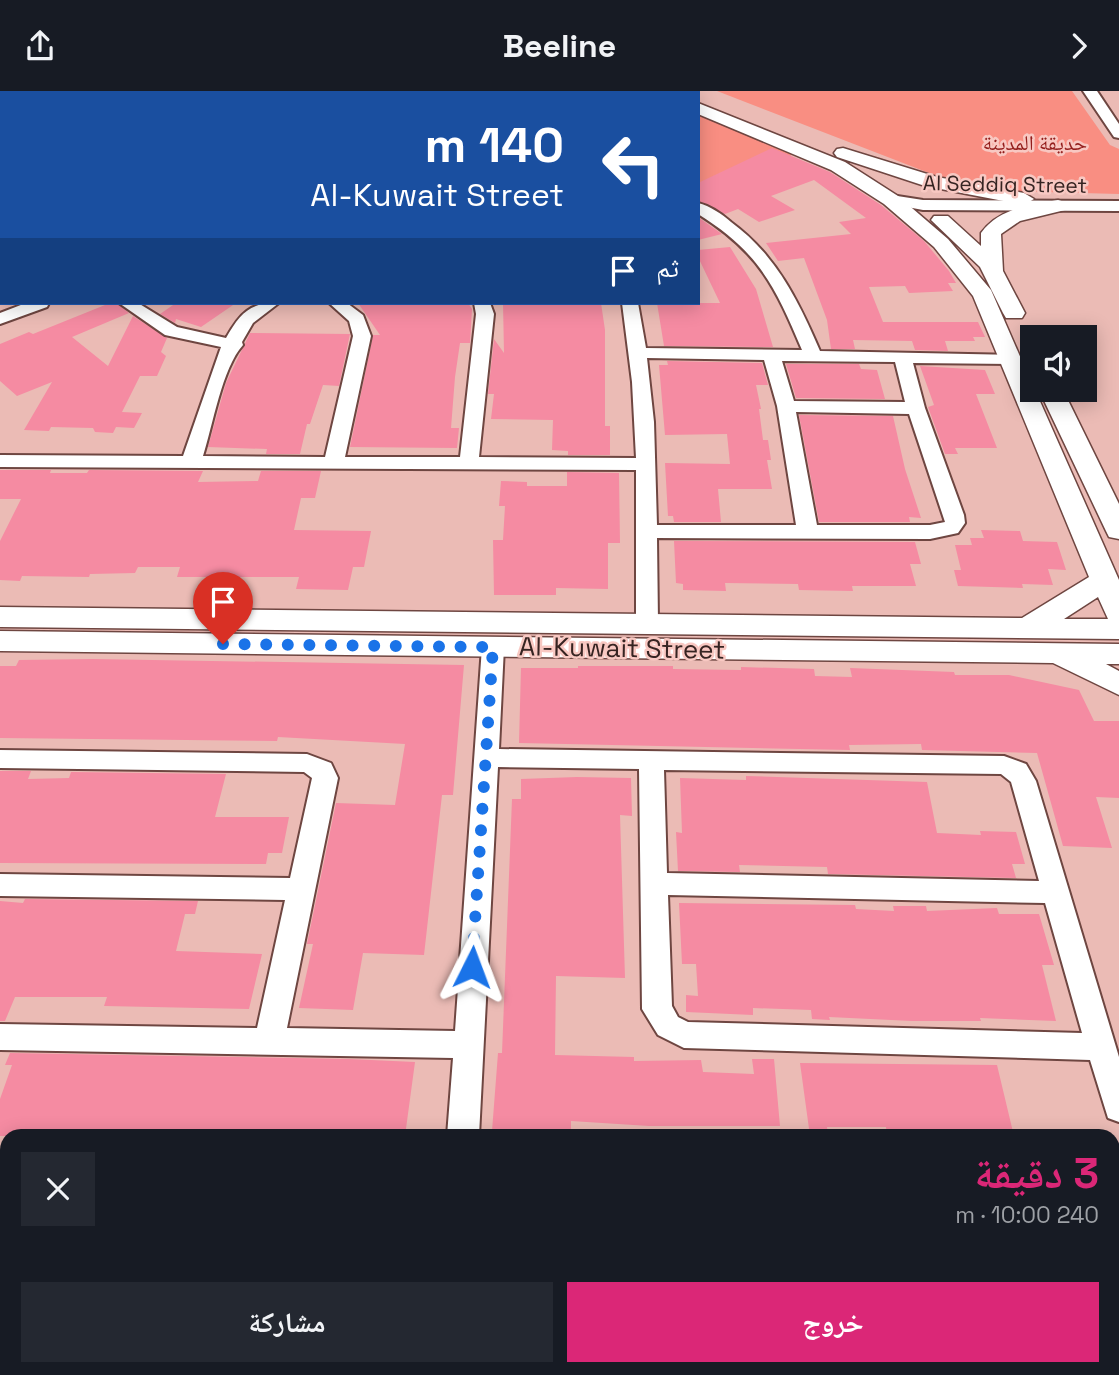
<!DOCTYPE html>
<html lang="ar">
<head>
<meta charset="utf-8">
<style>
  :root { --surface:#171b24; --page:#242831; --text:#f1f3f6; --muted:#9ea1a6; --accent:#db2777 }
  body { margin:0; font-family:"Space Grotesk","Noto Naskh Arabic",sans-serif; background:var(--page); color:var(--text); direction:rtl; height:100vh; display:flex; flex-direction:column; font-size:26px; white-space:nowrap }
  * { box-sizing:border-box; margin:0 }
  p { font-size:23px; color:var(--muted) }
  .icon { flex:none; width:38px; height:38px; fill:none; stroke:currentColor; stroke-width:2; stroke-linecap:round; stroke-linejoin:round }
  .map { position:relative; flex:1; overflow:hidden; direction:ltr }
  .panel { position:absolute; left:0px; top:1038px; width:1120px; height:247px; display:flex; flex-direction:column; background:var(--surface); border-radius:21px 21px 0 0; box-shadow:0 4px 18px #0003; direction:rtl }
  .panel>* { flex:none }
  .top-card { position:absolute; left:0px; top:0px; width:700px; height:214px; box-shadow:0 4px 18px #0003; direction:rtl; background:#1a4fa0; color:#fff; overflow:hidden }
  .fabs { position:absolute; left:1020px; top:234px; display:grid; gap:14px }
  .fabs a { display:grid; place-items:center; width:77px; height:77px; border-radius:0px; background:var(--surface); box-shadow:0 4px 18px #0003; font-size:35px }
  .pin { position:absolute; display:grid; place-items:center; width:60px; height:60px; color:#fff; margin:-72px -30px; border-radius:50% 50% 50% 0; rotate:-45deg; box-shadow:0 0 7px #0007 }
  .pin .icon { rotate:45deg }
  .me { position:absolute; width:77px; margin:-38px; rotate:3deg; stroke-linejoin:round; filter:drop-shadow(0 0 5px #0008) }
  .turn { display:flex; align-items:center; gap:24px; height:147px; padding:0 21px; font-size:32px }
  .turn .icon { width:91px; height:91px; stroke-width:2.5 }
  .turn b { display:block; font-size:49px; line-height:60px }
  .then { display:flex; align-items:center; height:66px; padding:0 21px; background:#0003; gap:14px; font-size:26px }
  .round { display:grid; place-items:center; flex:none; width:74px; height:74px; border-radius:0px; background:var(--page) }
  .head { display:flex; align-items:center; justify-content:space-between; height:119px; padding:0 21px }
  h1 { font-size:42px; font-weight:700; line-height:52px; color:var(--accent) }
  .primary-button { display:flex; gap:14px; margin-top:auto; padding:14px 21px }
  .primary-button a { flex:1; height:80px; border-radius:0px; background:var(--accent); color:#fff; font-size:28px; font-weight:700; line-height:80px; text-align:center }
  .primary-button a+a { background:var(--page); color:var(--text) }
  header { display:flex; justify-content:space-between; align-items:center; height:91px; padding:0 21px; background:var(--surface); font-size:32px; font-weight:700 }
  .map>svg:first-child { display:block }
  .green { fill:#f98e82 }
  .building { fill:#f58ba2 }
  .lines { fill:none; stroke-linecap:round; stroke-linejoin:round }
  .minor-casing { stroke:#6e4641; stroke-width:4 }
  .major-casing { stroke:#6e4641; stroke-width:3 }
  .minor { fill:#fff; fill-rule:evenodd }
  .major { fill:#fff; fill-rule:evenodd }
  .route { stroke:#1a73e8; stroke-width:12; stroke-dasharray:0 21.6 }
  .labels { text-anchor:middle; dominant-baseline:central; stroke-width:5; stroke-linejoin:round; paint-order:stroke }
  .far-park-label { font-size:21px; fill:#941e1c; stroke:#f8c8c2 }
  .far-street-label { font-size:21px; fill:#362422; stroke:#f8c8c2 }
  .street-label { font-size:26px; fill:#362422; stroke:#f8c8c2 }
</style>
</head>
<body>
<header><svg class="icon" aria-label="forward" viewBox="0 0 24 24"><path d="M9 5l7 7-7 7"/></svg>Beeline<svg class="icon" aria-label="share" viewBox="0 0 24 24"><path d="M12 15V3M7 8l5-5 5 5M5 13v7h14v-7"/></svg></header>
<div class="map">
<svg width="1119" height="1284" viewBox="0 0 1119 1284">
  <rect width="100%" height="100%" fill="#ebbbb5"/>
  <path class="green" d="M717 0H1072L1110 54 1119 58V103L1003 100 942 87Z
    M698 23 794 63 698 108Z"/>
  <path class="building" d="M772 57 830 81 881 114 924 150 949 180 956 192H948L953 200 909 202 905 195 869 196 883 231H978L985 246H973L975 250H945L948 260 915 259 912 250 853 249 855 258H831L827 229 804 167 778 170 766 152 851 143 839 131 866 127 814 89 771 105 795 119 759 131 738 118 725 123 698 110V92Z
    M698 126 712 136 722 143 698 149Z
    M730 156 756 198 773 256 664 255 657 212H720L698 166V159Z
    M110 212H117L129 222 72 246 108 275 133 225 167 247 161 261 166 265 157 285H140L122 321 142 322 134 337 116 336 113 342 95 341 93 337 51 336 49 340 24 339 52 291 17 305 0 290V253L29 241 33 243Z
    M176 212H236L201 236 176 228 175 232 160 223Z
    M358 212H468L472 218 470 252H460L455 286 451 337H459L457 357 350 356 373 244H380Z
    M503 212H601L605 239V335H610V364H568V360L552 359 553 329 491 328 494 303H488L494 248 504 262Z
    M250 242 350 243 339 295 323 294 310 333H307L300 363H266L267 358 208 356 226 292Z
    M667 270 762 272 768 294H756L761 318H759L763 349H768L771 369H767L772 398H718L721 431H674L673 425H668L665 372 730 373 727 343 665 344 659 274H668Z
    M786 273H859L861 278 877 279 885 308 796 307Z
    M920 275 985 279 995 303H976L997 357H955L958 363H945L928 316 934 314Z
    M799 324 893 325 905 378 921 427 909 426 910 431H819Z
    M0 379H51L50 382H87L89 379 203 380 198 391 258 390 261 380H321L315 407H301L294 439 371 440 364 476H353L348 499 296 498 299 486H177L180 476H138L135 482 90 483 89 486 22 485 20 490 0 489V450L21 408H0Z
    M567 381 619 382 620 452H608V498L556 497V504H494L493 449H503L505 415H499L501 390 527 391V395H567Z
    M981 439 1020 440 1023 450 1057 451 1066 479 1048 478 1053 494 1022 493 1023 497 958 495 954 479H961L955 454H972L970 447H984Z
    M674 450 915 451 921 473H910L916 495H852L853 500 799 499 798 493 725 492 726 500 683 499V493L676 492Z
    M93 568 464 574 453 704H442L424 864 363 862 353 919 299 917 313 853H307L336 712 395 714 405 653 278 646 277 650 0 647V575H16L19 569Z
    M578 575H673V578L741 579V576L814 578 815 585 852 586 850 577 954 581 955 584H1009L1079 599 1094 630H1119V707L1096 706 1112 757 1063 755 1037 662 922 659 921 653 849 654 850 659 519 652 521 577H578Z
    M0 680H31L28 688 69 687 71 681 226 683 215 726H289L282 762H268L266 773 0 772Z
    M746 685 927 691 937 742 981 744 980 740 1016 741 1025 773H1012L1016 787 828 783 827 776 739 774 740 781 678 780 676 741 682 742 680 687 746 689Z
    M577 686 631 687 632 725 620 724 625 887 556 885 555 964 634 966V970L701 969 703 981 754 983 752 968H774L780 1035H649L571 1030V1045H508L509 1040H492L498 962H502L512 708H521V688Z
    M25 808 198 810 195 823H185L176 860 262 863 249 918 104 915 107 906H15L5 930H0V810L23 812Z
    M679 812 855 814 856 818 894 820 893 815H926L927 820 997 817 999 823H1039L1054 874H1042L1056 930 980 927 981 930H912L829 926 830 929 812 928 811 919 753 917V924L686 921V904L698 905 696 873H682Z
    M10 962 349 968 415 971 405 1045H0V1008L12 974H5Z
    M800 972 997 974 1013 1041 956 1040 958 1045H887L886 1036H827L828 1045H810Z"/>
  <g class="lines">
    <g class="minor-casing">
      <path id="minor" d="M39 0H57L38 2Z
        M201 0H218L200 2Z
        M281 0H295L296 2H283Z
        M431 0H447L448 2H433Z
        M573 0H590L572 2Z
        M1083 0H1097L1119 33V47L1114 46Z
        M0 10H2L0 19Z
        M0 63H2L0 72Z
        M891 104 923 109 1119 110V120L923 119 886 112 883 109Z
        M698 112C710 115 722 123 731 131 776 164 798 209 820 260L1018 264 1021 268 1012 273 913 272 925 317 964 424 965 432 958 442 930 448 657 447 658 532 655 537 647 540 639 537 636 532V379L0 376V364L183 365 221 256 165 244 119 212H138L177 236 226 247C240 222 250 211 279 212L253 232 242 251 243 254C222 277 213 334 203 365L325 366 353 245 349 230 329 212H347L363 224 371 245 345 366H460L476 223 474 212H490L494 223 479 366 636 367 632 291 622 212H638L646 257 802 259C775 195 759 161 698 123ZM647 267 764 269 777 315 796 434H657L654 331ZM782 270 895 271 905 311 794 310ZM796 321 909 323 945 431 930 434H817Z
        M2 123V133L0 134V124Z
        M26 212H49L47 216 0 233V222Z
        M493 548 501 550 504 556 499 658 1004 665 1026 673 1036 690 1119 966V1031L1108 1027 1090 969 684 957 658 944 642 918 639 678 498 676 479 1045H447L453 967 0 959V933L257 937 285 809 0 805V783L290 787 312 687 304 681 0 677V659L307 663 331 672 338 687 287 937 455 940 482 556 485 550ZM664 679 1001 683 1011 691 1039 790 667 782ZM668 804 1045 812 1082 942 688 931 678 926 672 915Z
        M0 1122H7V1156H0Z
        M1113 1134H1119V1168H1113Z
        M898 1278H934L935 1284H899Z"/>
    </g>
    <g class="major-casing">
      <path id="major" d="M648 0H667L668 2H649Z
        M698 12 845 71 898 105 948 148 991 199 1032 293V299H1035L1119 489V548L0 536V516L1022 527 1089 486 973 205 934 156 884 113 831 79 698 23ZM1098 506 1108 528H1064Z
        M843 57 937 86 1024 102 1034 108 1024 114 925 95 837 66 834 62 837 58Z
        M1058 109 1065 111 1068 115 1065 119 1020 130 1001 143 1003 180 1025 222 1022 227H1006L1003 222 980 176 931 129 934 125H948L981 155V142C999 117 1030 114 1058 109Z
        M1039 299H1063L1119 413V448L1109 446 1106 440Z
        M0 540 1119 553V573H1106L1119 580V604L1053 572 0 560Z"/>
    </g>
    <use href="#minor" class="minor"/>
    <use href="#major" class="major"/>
  </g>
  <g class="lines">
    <path class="route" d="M223 553 493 556 472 876"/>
  </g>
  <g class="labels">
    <g class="far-park-label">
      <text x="1035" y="51">حديقة المدينة</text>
    </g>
    <g class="far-street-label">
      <text transform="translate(1005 93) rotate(1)">Al Seddiq Street</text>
    </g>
    <g class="street-label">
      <text transform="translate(622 557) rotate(1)">Al-Kuwait Street</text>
    </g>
  </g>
</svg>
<div class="fabs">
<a><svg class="icon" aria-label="sound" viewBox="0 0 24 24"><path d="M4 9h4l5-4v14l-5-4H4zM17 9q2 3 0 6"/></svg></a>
</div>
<div class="pin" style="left:223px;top:553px;background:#d93025"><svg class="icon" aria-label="arrive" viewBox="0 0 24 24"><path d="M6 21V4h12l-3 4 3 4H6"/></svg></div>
<svg class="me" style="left:472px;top:876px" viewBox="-20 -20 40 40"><path d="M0-17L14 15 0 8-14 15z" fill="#1a73e8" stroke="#fff" stroke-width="4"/></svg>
<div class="top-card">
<div class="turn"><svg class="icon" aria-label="left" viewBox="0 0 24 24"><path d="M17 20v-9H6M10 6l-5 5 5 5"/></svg><div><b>140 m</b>Al-Kuwait Street</div></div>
<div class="then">ثم<svg class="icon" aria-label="arrive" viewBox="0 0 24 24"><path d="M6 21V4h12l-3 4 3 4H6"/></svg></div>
</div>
<section class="panel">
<div class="head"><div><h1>3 دقيقة</h1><p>240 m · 10:00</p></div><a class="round"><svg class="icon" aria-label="close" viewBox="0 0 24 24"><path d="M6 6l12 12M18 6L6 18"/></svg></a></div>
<div class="primary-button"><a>خروج</a><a>مشاركة</a></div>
</section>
</div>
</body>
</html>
